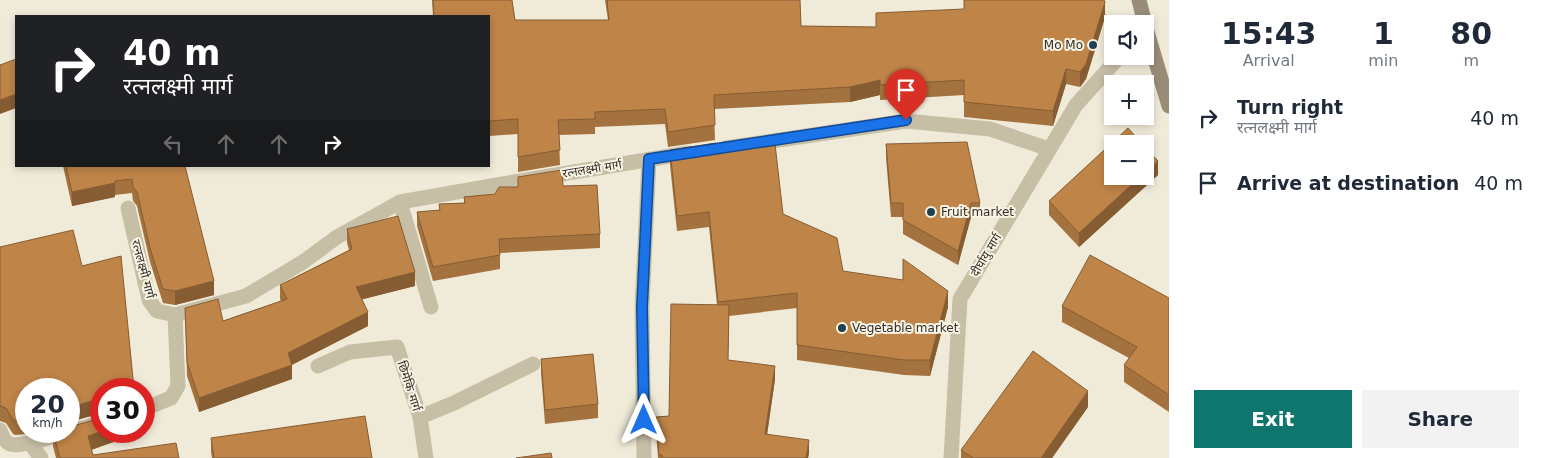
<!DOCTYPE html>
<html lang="en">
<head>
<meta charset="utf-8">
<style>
  :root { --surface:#fff; --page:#f2f2f3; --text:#1f2937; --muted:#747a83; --accent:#0f766e }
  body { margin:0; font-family:"DejaVu Sans","Noto Sans Devanagari",sans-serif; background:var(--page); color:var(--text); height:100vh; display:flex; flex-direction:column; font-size:19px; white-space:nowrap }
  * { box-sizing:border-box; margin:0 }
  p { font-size:16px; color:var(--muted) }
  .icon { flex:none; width:28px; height:28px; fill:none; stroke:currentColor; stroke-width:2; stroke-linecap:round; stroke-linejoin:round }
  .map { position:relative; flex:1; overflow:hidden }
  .side { display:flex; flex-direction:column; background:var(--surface); width:375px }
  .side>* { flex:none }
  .guide { position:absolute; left:15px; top:15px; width:475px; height:152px; border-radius:0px; box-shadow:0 2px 8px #0003; background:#202124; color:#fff; overflow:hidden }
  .fabs { position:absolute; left:1104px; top:15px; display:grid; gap:10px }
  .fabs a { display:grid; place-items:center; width:50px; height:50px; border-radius:0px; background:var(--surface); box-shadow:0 2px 8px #0003; font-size:25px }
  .speed { position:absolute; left:15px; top:378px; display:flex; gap:10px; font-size:25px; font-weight:700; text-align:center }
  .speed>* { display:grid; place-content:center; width:65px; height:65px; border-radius:50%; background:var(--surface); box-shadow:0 2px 8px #0003; line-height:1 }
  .speed small { font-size:12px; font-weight:400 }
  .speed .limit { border:8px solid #d22; background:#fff; color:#111 }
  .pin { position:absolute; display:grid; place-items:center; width:42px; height:42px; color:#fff; margin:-51px -21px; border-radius:50% 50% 50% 0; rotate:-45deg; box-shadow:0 0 5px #0007 }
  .pin .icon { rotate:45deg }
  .me { position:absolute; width:55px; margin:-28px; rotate:0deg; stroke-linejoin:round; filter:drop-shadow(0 0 4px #0008) }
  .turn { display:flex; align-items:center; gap:18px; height:105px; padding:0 25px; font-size:22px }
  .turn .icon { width:65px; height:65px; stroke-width:2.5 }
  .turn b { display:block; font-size:35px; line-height:42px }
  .lanes { display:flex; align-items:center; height:48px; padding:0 25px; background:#0003; justify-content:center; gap:25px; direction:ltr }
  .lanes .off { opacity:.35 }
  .eta { display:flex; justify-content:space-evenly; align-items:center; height:85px; text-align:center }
  .eta b { font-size:30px; font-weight:600; line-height:35px }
  .action { display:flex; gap:10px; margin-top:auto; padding:10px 25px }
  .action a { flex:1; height:58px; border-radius:0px; background:var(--accent); color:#fff; font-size:20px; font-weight:600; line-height:58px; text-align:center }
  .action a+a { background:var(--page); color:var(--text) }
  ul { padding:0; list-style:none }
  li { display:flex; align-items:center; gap:15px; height:65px; padding:0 25px }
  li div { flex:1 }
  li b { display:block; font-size:19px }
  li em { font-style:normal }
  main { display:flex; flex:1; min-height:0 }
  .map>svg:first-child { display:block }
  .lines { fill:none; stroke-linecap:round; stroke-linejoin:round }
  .street { stroke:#c7bea6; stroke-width:15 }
  .secondary { stroke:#9a8d78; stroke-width:15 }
  .wall { fill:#a4723e }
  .shaded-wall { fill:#865c32 }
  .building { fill:#bf8448; stroke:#865c32 }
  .route-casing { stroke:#114b97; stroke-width:12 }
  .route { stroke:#1a73e8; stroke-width:9 }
  .poi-dot { fill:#1f4152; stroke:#f8f4e5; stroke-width:2 }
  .labels { text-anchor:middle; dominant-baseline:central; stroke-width:4; stroke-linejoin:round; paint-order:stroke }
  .poi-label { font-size:12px; fill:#332e27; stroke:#f8f4e5; text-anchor:start }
  .street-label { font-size:12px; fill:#332e27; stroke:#f8f4e5 }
</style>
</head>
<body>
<main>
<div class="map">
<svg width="1169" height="458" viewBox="0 0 1169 458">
  <rect width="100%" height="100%" fill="#f0ebd9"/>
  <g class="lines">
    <path class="street" d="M726 148 906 121 990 129 1049 149
      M400 202 431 307
      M128 208 149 300 157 311 175 315
      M318 366 350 352 397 347 420 417 426 458
      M144 409 171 398 178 386 175 315 246 296 303 262 337 237 400 202 514 182 688 153
      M420 417 454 403 533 364
      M0 430C7 449 13 445 30 443L41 458
      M30 443 101 423
      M644 458 642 307 649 159
      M951 458 960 299 1076 105 1120 56"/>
    <path class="secondary" d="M1139 0 1145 24
      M1145 25 1169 106"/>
  </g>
  <path class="wall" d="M432 0H512L515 20H608L605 0H800L801 26 876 27 1105 17 1086 79 1080 87 1066 84 1053 126 964 117V95L880 100V95L850 102 714 109 715 140 668 147 665 124 595 127V134L559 135 560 165 518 172V134L489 136V16H433Z
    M886 144 980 203V217H971L958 265 903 234V217H891L886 158Z
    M716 145 783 214 843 271 948 307 930 376 904 375 797 360V308L729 316 728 360 775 379 767 435 809 453 808 458H658L656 431V417L669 416 717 305 709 227 677 231 670 165V150Z
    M63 166H185L214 295 175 305 163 303 150 262 137 206 133 201 132 193 115 195V197L72 206Z
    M1158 175 1079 247 1049 215V201Z
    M563 186 600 234V248L500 253V269L433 281 417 226V212L439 210V204L464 203V197L495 194Z
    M347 229 415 286 362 299 368 326 292 364V379L199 412 187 376 185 308 223 321 281 301 280 299V285L349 250 347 243Z
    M0 247 101 389V415L98 414 69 422V389H26V431H37L28 434 15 435 13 434 6 423 0 421Z
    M1169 298V412L1124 382V365L1129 358 1062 322V306Z
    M541 359 598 404V418L545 424 541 373Z
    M1088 407 1052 458H961V450Z
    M136 431V434L91 450 93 455 179 458H56L53 446V432Z
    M211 438 372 458H212L211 452Z"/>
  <path class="shaded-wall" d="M1105 2V17L1086 79 1080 87V72Z
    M1066 69V84L1053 126V111Z
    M880 80V95L850 102V87Z
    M16 94V108L0 114V100Z
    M1158 161V175L1079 247V233L1141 176H1145V173Z
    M115 183V197L72 206V192Z
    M971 203V217L958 265V251Z
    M415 272V286L356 301V287Z
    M214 281V295L175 305V291Z
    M948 291V307L930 376V360Z
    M368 312V326L288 367 292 365V379L199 412V398Z
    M775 366V379L765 448V434Z
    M1088 391V407L1052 458H1041Z
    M98 399V414L69 422V408Z
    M28 431H37L28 434Z
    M103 431H136V434L88 451V436Z
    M809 440V453L808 458H806Z"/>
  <path class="building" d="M433 0H512L515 20H609L607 0H800L801 26 876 27V13L964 9V0H1104L1105 2 1086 64 1080 72 1066 69 1053 111 964 102V80L880 85V80L850 87 714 95 715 125 668 132 665 109 595 112V119L558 120 560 150 518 157V119L489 121V16H434Z
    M16 59V94L0 100V65Z
    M1128 128 1142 144H1112V176H1141L1079 233 1049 201Z
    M967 142 980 203H971L958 251 903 220V203H891L886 144Z
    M716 143V145L775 144 783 214 837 238 843 271 903 280V259L948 291 930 360H904L797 345V293L718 302 709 212 677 216 670 150Z
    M1145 147 1158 161 1145 173Z
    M66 166H185L214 281 175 291 163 289 150 248 137 192 133 187 132 179 115 181V183L72 192Z
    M562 170 563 186 597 185 600 234 499 239 500 255 433 267 417 212 440 210 439 204 465 203 464 197 495 194 499 187H518V177Z
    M398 216 415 272 356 287 368 312 288 353 292 365 199 398 187 362 185 308 218 299 223 321 287 299 280 285 352 249 347 229Z
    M73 230 82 266 121 256 134 389H101V400L98 399 69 408V389H26V420L15 421 13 420 6 408 0 406V247Z
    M1090 255 1169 298V395L1124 365 1137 347 1062 306Z
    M671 304 729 305 728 360 775 366 765 434 809 440 806 458H662V455H659L656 417 669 416Z
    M1033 351 1088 391 1041 458H973L961 450Z
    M593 354 598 404 545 410 541 359Z
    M365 416 372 458H214L211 438Z
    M101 418V431H103L88 436 93 455 176 443 179 458H60L53 432 69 431V427Z
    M551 453 552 458H516Z"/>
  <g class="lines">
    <g class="route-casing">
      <path id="route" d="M644 420 642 307 649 159 906 120"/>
    </g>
    <use href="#route" class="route"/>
  </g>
  <g class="poi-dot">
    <circle cx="1093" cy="45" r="5"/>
    <circle cx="931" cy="212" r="5"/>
    <circle cx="842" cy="328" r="5"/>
  </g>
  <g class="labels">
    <g class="poi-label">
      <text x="1083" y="45" text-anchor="end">Mo Mo</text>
      <text x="941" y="212">Fruit market</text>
      <text x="852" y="328">Vegetable market</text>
    </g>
    <g class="street-label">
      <text transform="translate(592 169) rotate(-9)">रत्नलक्ष्मी मार्ग</text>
      <text transform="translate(986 255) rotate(-59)">दीर्घायु मार्ग</text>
      <text transform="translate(143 269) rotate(75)">रत्नलक्ष्मी मार्ग</text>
      <text transform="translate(409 386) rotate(72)">छिमेकि मार्ग</text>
    </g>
  </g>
</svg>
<div class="fabs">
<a><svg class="icon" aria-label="sound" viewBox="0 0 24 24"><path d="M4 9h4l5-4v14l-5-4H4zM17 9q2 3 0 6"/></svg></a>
<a>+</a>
<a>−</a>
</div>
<div class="speed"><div>20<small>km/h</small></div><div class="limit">30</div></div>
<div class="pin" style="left:906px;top:120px;background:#d93025"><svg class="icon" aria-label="arrive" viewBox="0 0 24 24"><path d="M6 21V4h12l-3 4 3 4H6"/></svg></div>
<svg class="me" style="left:644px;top:420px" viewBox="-20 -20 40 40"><path d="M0-17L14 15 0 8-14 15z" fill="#1a73e8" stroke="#fff" stroke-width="4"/></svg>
<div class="guide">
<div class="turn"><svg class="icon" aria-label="right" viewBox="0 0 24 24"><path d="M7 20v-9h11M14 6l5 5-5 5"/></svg><div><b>40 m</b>रत्नलक्ष्मी मार्ग</div></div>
<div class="lanes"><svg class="icon off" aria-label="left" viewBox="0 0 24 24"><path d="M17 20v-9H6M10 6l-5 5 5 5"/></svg><svg class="icon off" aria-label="ahead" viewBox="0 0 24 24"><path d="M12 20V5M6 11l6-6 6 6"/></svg><svg class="icon off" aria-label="ahead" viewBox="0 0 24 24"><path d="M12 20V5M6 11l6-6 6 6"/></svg><svg class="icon" aria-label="right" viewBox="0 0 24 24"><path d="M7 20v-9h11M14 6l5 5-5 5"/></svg></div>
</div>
</div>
<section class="side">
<div class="eta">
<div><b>15:43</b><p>Arrival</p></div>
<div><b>1</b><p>min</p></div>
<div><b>80</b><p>m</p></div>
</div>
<ul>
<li><svg class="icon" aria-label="right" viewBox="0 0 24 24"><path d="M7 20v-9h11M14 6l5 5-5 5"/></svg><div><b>Turn right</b><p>रत्नलक्ष्मी मार्ग</p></div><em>40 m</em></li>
<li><svg class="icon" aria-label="arrive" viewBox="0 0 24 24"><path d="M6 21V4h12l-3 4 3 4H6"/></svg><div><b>Arrive at destination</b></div><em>40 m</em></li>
</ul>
<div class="action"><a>Exit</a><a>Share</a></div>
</section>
</main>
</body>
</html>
